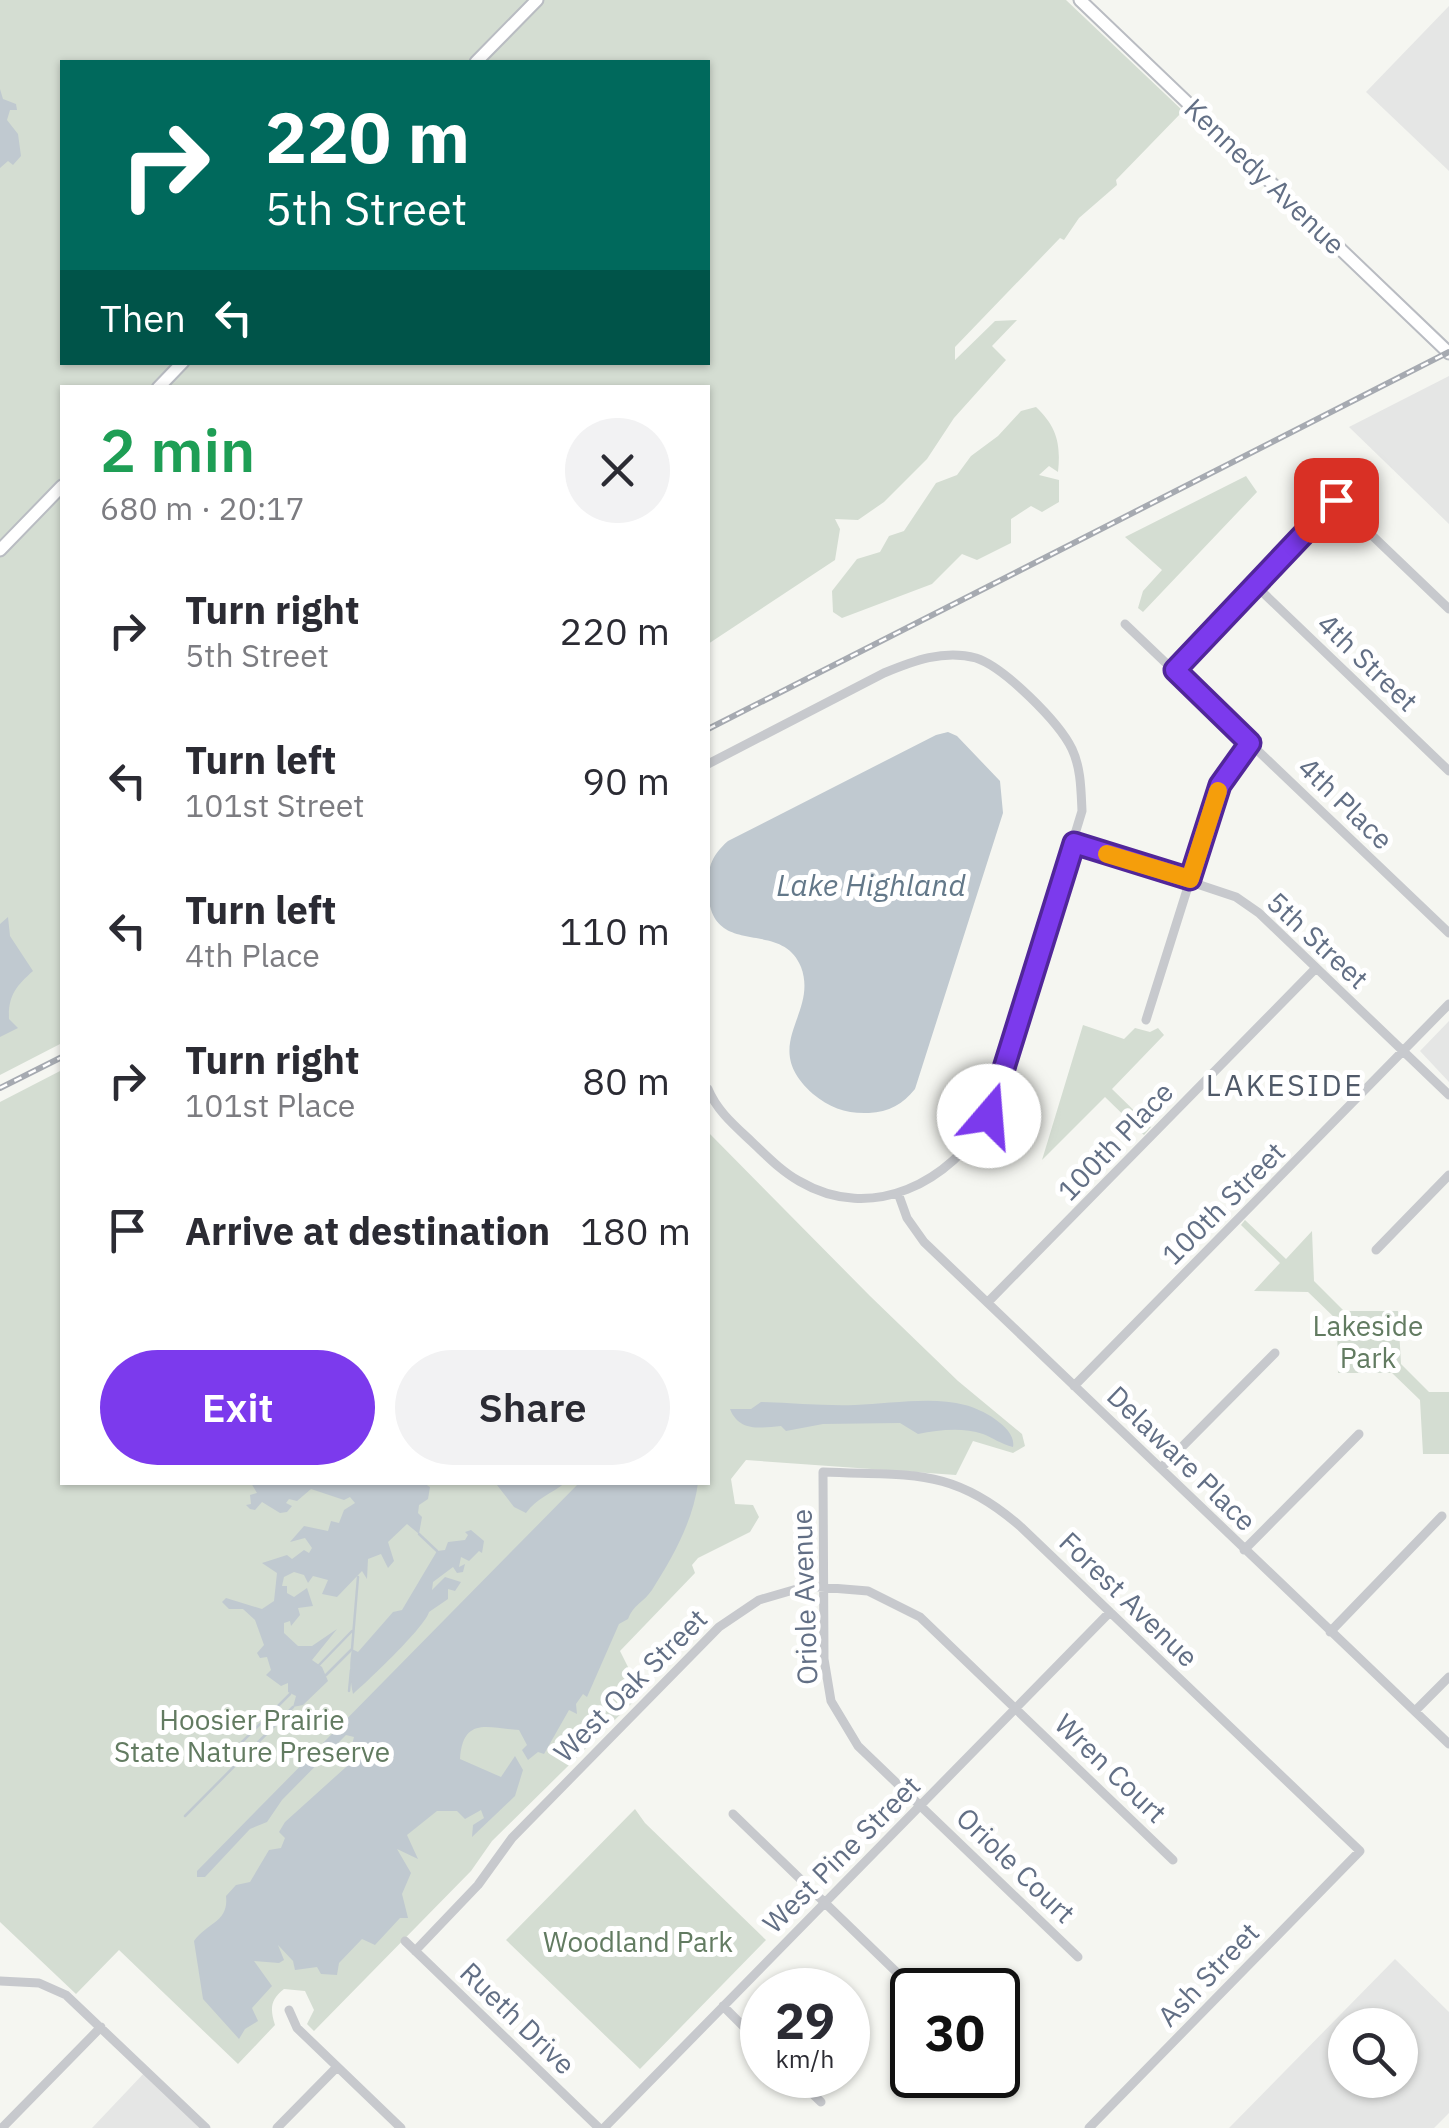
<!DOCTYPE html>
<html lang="en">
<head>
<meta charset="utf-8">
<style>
  :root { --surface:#fff; --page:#f2f2f3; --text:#2b2b33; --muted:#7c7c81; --accent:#7c3aed }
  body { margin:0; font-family:"IBM Plex Sans",sans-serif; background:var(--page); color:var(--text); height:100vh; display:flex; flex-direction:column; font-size:38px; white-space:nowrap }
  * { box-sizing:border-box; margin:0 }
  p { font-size:32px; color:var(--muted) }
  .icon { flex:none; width:55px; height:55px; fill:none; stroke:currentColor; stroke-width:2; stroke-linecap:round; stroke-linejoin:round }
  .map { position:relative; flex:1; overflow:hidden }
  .drawer { position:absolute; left:60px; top:385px; width:650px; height:1100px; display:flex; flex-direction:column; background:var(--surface); border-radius:0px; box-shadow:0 2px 8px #0004 }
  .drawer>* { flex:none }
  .banner { position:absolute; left:60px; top:60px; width:650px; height:305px; border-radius:0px; box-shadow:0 2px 8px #0004; background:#00695c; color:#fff; overflow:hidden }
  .tools { position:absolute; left:1328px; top:2008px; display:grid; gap:20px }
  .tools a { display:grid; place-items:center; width:90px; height:90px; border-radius:50%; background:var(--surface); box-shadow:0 2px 8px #0004; font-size:50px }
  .speed { position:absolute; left:740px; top:1968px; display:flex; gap:20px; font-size:50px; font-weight:700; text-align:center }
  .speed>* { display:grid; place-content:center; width:130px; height:130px; border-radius:50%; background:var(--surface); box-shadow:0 2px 8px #0004; line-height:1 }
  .speed small { font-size:25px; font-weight:400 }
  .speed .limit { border:5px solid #111; border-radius:15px; background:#fff; color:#111 }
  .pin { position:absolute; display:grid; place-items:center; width:85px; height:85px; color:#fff; margin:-42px; border-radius:20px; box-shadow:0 5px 15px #0006 }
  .me { position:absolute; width:110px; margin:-55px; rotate:18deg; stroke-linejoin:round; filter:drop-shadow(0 0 8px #0008) }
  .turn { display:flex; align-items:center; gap:35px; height:210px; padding:0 40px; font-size:45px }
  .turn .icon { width:130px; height:130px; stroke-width:2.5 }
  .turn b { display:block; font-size:70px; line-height:85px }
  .then { display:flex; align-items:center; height:95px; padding:0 40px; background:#0003; gap:20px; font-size:38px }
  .round { display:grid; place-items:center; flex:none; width:105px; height:105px; border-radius:52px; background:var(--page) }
  .headline { display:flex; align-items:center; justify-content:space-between; height:170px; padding:0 40px }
  h1 { font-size:60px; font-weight:600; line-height:75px; color:#1e9e55 }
  .action { display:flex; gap:20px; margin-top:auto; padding:20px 40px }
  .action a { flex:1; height:115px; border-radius:60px; background:var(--accent); color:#fff; font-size:40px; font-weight:600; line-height:115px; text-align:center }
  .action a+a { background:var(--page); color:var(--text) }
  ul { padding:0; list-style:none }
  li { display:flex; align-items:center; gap:30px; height:150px; padding:0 40px }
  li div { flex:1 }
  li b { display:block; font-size:38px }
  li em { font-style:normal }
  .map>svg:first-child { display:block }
  .built { fill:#e5e6e5; fill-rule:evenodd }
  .green { fill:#d4ddd2; fill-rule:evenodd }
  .water { fill:#c0c9d0 }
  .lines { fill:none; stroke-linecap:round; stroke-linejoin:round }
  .stream { stroke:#c0c9d0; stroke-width:2.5 }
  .secondary-casing { stroke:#b9bcc2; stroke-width:15 }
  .street { stroke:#c7c9cd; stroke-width:9 }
  .secondary { stroke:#fff; stroke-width:11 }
  .rail-casing { stroke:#a6aab1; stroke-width:6 }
  .rail { stroke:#fff; stroke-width:2.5; stroke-dasharray:8; stroke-linecap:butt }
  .route-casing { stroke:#51269a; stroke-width:25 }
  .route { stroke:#7c3aed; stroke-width:18 }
  .slow { stroke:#f59e0b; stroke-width:18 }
  .labels { text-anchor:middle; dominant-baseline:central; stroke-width:10; stroke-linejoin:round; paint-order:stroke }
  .street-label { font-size:28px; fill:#626f85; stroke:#fff }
  .park-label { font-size:28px; fill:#627b61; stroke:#fff }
  .water-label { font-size:30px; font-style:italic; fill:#637889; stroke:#fff }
  .neighbourhood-label { font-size:30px; letter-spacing:2.5px; fill:#505a69; stroke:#fff }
</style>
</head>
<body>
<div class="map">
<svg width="1449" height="2128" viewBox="0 0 1449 2128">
  <rect width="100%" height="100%" fill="#f5f6f1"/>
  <path class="built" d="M1449 6V171L1366 92Z
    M1449 376V524L1349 427Z
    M1449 1021V1082L1420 1051Z
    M1395 1959 1449 2012V2113L1434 2128H1229ZM1400 2025V2080H1345V2025Z
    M146 2071 206 2128H92Z"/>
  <path class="green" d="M0 0H1066L1183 111 1116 180 1117 185 1079 218 1064 240 1060 238 955 347V360L995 321 1017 320 992 346 1006 360 954 418 927 459 884 502 858 520 835 519 840 529 835 560 708 644V388H62V1043L0 1075ZM62 62H708V362H62Z
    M1036 407C1057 427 1061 444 1058 472L1049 466 1039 475 1059 480V502L1042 512 1031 506 1011 519V543L977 560 962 554 932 584 842 618 833 612 832 591 857 559 880 552 889 536 904 531 936 483 957 475 971 456 998 436 1021 411Z
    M1246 476 1257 492 1143 612 1138 608 1143 591 1162 570 1125 537Z
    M1083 1025 1124 1039 1135 1028 1150 1032 1158 1028 1164 1035 1112 1089 1151 1127 1144 1135 1105 1097 1042 1160Z
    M62 1070V1482H708V1132L870 1296 958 1381 1022 1434 1025 1446 1013 1453 973 1441 956 1475 746 1460 731 1479 735 1504 753 1505 759 1517 750 1532 698 1558 692 1565 695 1573 620 1651 631 1673 643 1685 634 1694 635 1700 492 1841 471 1871 314 2031 307 2024 314 2010 305 1991 284 1989C270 2000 270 2009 275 2025L238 2064 119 1950 76 1994 0 1922V1102Z
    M1245 1220 1286 1259 1312 1231 1314 1281 1344 1311H1398L1401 1364 1429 1392H1449V1454H1423L1420 1400 1392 1373H1338L1337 1320 1308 1292 1254 1291 1280 1263 1241 1225Z
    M635 1809 645 1823 766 1940 640 2069 506 1940Z"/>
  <path class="water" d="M0 89 3 99 16 104 17 110H10L7 120 18 134 21 156 13 165 8 161 0 168Z
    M948 732 957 736 1000 781 1003 813 915 1089C903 1104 889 1112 869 1113 847 1114 830 1108 813 1094 758 1045 819 1015 801 967 781 916 708 963 708 887 708 866 712 855 728 841L936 735Z
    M8 917 10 936 33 971C16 986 8 996 9 1019L18 1028 0 1037V924Z
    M761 1402C793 1403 824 1406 855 1405 889 1404 932 1396 965 1405 982 1409 1017 1428 1013 1447 1001 1444 993 1438 983 1434 962 1427 939 1430 918 1434L900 1423 823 1424 786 1431 781 1426C760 1428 739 1432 730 1409H751Z
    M422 1482 430 1487 428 1499 419 1505 418 1513 422 1517 419 1534 407 1524 388 1542 394 1561 388 1568 381 1554 368 1559 367 1579 362 1571 337 1597 322 1594 328 1580 313 1576 308 1583 304 1575 294 1572 284 1577 282 1586H287V1593L294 1597 307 1588 313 1606 298 1608 300 1615 291 1626 290 1621 284 1623V1633L298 1646H312L337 1629 312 1660 322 1667 328 1681 303 1705 293 1707 296 1696 288 1692V1683L281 1686 266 1675 271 1670 267 1657 260 1658 257 1653 264 1645 255 1620 243 1609H229L222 1602 226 1598 262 1609 274 1601 277 1573 262 1563 287 1555 292 1559 304 1550 309 1553 312 1548 305 1538 290 1542 304 1526 328 1531 331 1521 339 1523 344 1510 355 1503 350 1497 344 1500 311 1489 297 1501 289 1499 286 1503 292 1506 287 1512 280 1513 262 1502 255 1510 250 1509 246 1505 251 1504 250 1495 257 1493 251 1483Z
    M502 1482H565V1483C551 1494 537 1498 526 1513L514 1507 497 1485Z
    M579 1483H698C693 1521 673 1557 652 1590 644 1602 633 1605 628 1619L619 1624 587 1697 583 1694 576 1704 577 1714 569 1710 544 1754 538 1752 528 1760 522 1750 527 1745 519 1730C490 1729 463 1715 460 1759L501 1777 515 1756 523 1770 515 1796 472 1837 473 1825 484 1818 481 1810 465 1819 457 1811H437L407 1835 418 1859 397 1849 411 1873 402 1894 408 1918H400L375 1945 362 1939 339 1963 337 1975 321 1974 317 1967 295 1970 293 1961 278 1945 284 1960 279 1963 254 1961 272 1986 252 2008 258 2021 245 2029 239 2039 203 1999 194 1941C208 1922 229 1922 226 1896L236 1885 250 1882 269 1850 281 1848 285 1838 279 1832 285 1822 346 1767 354 1737 346 1735 282 1800 267 1822 250 1829 205 1877H197V1871Z
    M471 1530 484 1541 482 1553 479 1551 469 1561 461 1557 459 1567 465 1564 463 1572 457 1573 453 1567 433 1582 432 1590 445 1577 461 1582 455 1591 448 1589V1599L429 1612C425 1627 368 1681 353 1694 350 1680 349 1664 352 1649L358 1652 393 1612 402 1610 437 1551 445 1550 448 1542 465 1540 468 1535 465 1532Z"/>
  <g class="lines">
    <path class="stream" d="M419 1534 437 1551
      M319 1665 352 1631
      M326 1675 352 1649 358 1577
      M349 1691 351 1670
      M219 1765 290 1694
      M185 1816 293 1707"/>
    <g class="secondary-casing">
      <path id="secondary" d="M1080 0 1449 353
        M476 62 537 0
        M158 388 183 362
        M0 550 62 486"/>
    </g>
    <path class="street" d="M1255 585 1449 771
      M1125 624 1449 933
      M1175 670 1335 500 1449 609
      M708 764 884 673C913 661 944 649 976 658 1004 667 1059 722 1072 749 1081 768 1081 790 1082 811L989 1116C951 1182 872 1224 799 1181 781 1171 767 1156 752 1142 735 1126 717 1111 708 1089
      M1074 843 1236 897 1259 913 1449 1095
      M1146 1020 1220 785 1250 743
      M898 1193 907 1218 924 1242 1449 1744
      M1376 1250 1449 1175
      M988 1302 1316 968
      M1074 1386 1449 1004
      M1161 1468 1275 1353
      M1244 1550 1359 1434
      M1330 1632 1442 1516
      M1415 1711 1449 1677
      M733 1814 915 1990
      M405 1941 599 2128
      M415 1951 478 1885 512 1838 719 1627 759 1600 807 1586 868 1591 920 1617 1173 1860
      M1078 1957 858 1746 831 1701 824 1659 823 1472C910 1476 952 1466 1021 1527L1360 1851 1089 2128
      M0 1981 39 1983 66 1995 206 2128
      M723 2006 762 2045
      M289 2010 297 2028 401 2128
      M793 2075 821 2102
      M2 2128 101 2027
      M277 2128 337 2067
      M604 2128 1110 1612"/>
    <use href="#secondary" class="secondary"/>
    <g class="rail-casing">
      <path id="rail" d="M708 729 1449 352
        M0 1088 62 1057"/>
    </g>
    <use href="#rail" class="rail"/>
  </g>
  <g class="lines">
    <g class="route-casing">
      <path id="route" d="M989 1116 1074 843 1190 879 1220 785 1250 743 1175 670 1336 500"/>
    </g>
    <use href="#route" class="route"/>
    <path class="slow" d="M1107 854 1190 879 1218 791"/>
  </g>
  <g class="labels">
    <g class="street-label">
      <text transform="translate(1265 176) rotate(44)">Kennedy Avenue</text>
      <text transform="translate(1368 662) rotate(44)">4th Street</text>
      <text transform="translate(1346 803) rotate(44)">4th Place</text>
      <text transform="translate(1318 940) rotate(43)">5th Street</text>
      <text transform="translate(1115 1141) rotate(-46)">100th Place</text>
      <text transform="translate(1223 1203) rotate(-45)">100th Street</text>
      <text transform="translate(1182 1458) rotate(44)">Delaware Place</text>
      <text transform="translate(804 1597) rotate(-92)">Oriole Avenue</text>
      <text transform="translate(1129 1599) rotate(44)">Forest Avenue</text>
      <text transform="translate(630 1685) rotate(-45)">West Oak Street</text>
      <text transform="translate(1111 1768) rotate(44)">Wren Court</text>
      <text transform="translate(841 1854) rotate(-45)">West Pine Street</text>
      <text transform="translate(1016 1865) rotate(44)">Oriole Court</text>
      <text transform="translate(1208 1974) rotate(-46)">Ash Street</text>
      <text transform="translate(518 2018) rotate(44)">Rueth Drive</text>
    </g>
    <g class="park-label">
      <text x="1368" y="1325">Lakeside<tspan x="1368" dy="32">Park</tspan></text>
      <text x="252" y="1719">Hoosier Prairie<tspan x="252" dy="32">State Nature Preserve</tspan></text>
      <text x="638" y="1941">Woodland Park</text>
    </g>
    <g class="water-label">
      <text x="871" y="884">Lake Highland</text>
    </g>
    <g class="neighbourhood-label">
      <text x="1285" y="1084">LAKESIDE</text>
    </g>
  </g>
</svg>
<div class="tools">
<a><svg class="icon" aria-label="search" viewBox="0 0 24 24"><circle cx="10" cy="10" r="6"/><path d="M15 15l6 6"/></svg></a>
</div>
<div class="speed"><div>29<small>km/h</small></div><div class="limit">30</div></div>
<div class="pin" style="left:1336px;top:500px;background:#d93025"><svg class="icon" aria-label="arrive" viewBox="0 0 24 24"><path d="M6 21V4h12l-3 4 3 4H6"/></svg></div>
<svg class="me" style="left:989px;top:1116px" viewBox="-20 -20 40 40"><circle r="19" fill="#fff"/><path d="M0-13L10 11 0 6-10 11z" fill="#7c3aed"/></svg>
<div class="banner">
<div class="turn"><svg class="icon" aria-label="right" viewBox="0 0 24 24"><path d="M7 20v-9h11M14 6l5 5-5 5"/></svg><div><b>220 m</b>5th Street</div></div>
<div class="then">Then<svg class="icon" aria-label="left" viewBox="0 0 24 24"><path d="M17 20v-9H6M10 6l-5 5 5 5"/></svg></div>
</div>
<section class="drawer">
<div class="headline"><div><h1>2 min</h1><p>680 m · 20:17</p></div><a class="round"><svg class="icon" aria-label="close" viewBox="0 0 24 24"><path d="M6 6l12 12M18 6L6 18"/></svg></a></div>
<ul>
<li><svg class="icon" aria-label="right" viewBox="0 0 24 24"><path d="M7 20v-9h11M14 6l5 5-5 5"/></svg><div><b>Turn right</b><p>5th Street</p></div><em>220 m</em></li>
<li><svg class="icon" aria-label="left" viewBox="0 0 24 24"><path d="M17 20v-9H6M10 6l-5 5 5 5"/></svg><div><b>Turn left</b><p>101st Street</p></div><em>90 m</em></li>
<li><svg class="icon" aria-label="left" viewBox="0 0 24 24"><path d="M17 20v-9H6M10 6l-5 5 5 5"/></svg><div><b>Turn left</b><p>4th Place</p></div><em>110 m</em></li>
<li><svg class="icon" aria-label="right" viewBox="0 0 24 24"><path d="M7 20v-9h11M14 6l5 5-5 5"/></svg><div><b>Turn right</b><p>101st Place</p></div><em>80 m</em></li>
<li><svg class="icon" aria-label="arrive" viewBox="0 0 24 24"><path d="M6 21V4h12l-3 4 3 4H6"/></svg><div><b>Arrive at destination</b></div><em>180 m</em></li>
</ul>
<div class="action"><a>Exit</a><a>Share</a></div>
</section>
</div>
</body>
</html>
